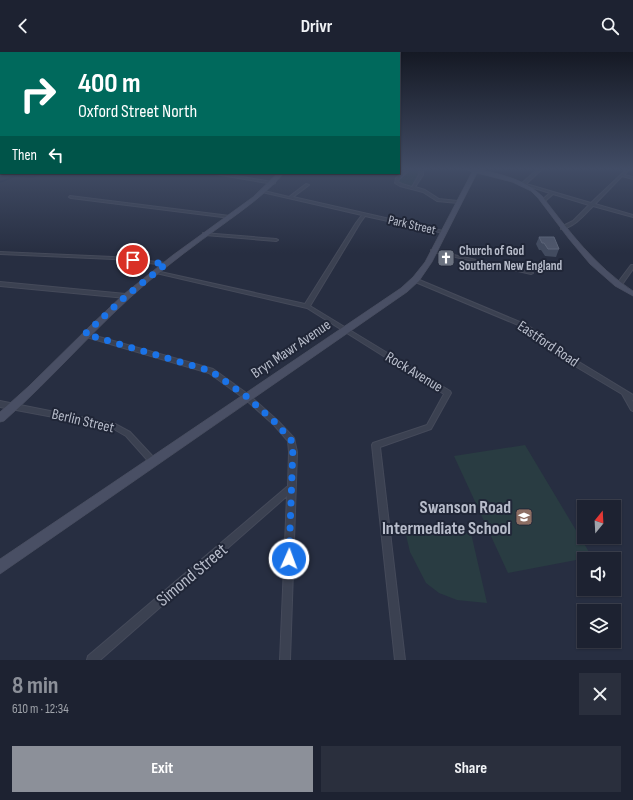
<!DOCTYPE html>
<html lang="en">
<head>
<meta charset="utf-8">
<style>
  :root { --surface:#1d2231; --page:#2a2f3d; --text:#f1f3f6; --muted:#a0a4ab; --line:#3b3f4d; --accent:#8c9099 }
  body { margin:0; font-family:"Sofia Sans Condensed",sans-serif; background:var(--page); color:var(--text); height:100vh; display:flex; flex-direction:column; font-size:15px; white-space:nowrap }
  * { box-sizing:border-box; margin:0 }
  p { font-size:13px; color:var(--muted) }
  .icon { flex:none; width:22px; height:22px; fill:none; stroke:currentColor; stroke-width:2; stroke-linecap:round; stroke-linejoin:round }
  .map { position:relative; height:608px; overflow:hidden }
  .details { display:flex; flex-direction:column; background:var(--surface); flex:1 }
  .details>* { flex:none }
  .guide { position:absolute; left:0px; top:0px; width:400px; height:122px; box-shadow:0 1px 3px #0004,0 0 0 1px var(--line); background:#00695c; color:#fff; overflow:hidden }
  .needle { width:26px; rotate:18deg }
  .buttons { position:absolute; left:577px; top:448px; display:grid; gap:8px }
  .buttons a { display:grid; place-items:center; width:44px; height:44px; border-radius:0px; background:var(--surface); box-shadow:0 1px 3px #0004,0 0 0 1px var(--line); font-size:20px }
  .pin { position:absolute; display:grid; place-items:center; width:34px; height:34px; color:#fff; margin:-17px; border:2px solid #fff; border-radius:50%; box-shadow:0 1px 4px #0007 }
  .me { position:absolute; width:44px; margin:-22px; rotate:2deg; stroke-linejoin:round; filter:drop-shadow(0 0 3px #0008) }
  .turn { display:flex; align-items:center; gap:14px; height:84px; padding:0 12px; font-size:18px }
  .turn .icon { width:52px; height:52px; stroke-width:2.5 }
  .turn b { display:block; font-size:28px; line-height:34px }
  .then { display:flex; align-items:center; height:38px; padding:0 12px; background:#0003; gap:8px; font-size:15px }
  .round { display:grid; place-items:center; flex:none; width:42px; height:42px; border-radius:0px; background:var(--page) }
  .overview { display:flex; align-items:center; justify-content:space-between; height:68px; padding:0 12px }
  h1 { font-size:24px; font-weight:700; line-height:30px; color:var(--accent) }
  .cta { display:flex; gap:8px; margin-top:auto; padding:8px 12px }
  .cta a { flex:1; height:46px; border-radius:0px; background:var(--accent); color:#fff; font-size:16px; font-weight:700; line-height:46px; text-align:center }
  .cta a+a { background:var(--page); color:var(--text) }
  header { display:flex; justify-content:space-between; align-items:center; height:52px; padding:0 12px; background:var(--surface); font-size:18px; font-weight:700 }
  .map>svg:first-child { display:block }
  .green { fill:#293c42 }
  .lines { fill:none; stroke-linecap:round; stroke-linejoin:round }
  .stream { stroke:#192440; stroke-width:1.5 }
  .street-casing { stroke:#454a5a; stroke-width:2 }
  .secondary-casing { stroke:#454a5a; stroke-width:1 }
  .street { fill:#3b4151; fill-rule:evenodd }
  .secondary { fill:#494f64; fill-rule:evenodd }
  .wall { fill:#424b5f }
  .building { fill:#4f576b; stroke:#5f677a }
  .route { stroke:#1a73e8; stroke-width:7; stroke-dasharray:0 12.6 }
  .labels { text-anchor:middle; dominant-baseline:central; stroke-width:4; stroke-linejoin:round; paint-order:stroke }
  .far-street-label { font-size:13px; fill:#b8bdcb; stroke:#202637 }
  .far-poi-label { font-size:13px; font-weight:bold; fill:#b8bdcb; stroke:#202637; text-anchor:start }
  .street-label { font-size:15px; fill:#b8bdcb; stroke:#202637 }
  .near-poi-label { font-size:18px; font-weight:bold; fill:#b8bdcb; stroke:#202637; text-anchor:end }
  .near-street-label { font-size:18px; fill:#b8bdcb; stroke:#202637 }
</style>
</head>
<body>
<header><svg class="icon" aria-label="back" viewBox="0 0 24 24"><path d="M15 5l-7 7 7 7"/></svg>Drivr<svg class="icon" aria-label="search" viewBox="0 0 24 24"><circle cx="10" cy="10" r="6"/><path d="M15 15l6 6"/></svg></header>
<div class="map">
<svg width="633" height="608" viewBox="0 0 633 608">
  <rect width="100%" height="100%" fill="#272e41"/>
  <path class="green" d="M410 116H422V117L413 136 398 132 397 128Z
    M525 393 592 505 508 521 454 404Z
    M471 481 487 551 457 548 439 541 426 531 410 500 406 483Z"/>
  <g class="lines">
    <path class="stream" d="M0 130 15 124 33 125 41 121"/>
    <g class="street-casing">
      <path id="street" d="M408 116H412L399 127 398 130 402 132 412 135 419 123 420 116H423V123L415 135 425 138 439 147 458 149 460 150 458 151 437 149 423 140 400 134 395 131 396 126Z
        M539 116H543L526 132 591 151 628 116H630L624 123 633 125V127L622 124 595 152 633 163V165L593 154C585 162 574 176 561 177V175L573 169 589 153 553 142 544 150H542V148L550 141 521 132Z
        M209 121H218L273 130 275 131 273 132Z
        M306 132 309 133 293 145 443 179 445 180 443 181 365 164 360 171 310 254 450 339 451 341 431 377 380 395 405 608H395L372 393 373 391 427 373 444 342 307 256 156 221 154 220 156 219 305 252 356 171 362 163 262 140 264 139 289 145Z
        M70 144 230 164 232 165 230 166 71 146 69 145Z
        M203 181 276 187 278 188 276 189 205 183H203Z
        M431 198 531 220 533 221 531 222 433 200 431 199Z
        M0 200 113 205 166 211 168 212 166 213 113 207 0 202Z
        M631 213H633V217L621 234H617L616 233Z
        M413 227H417L527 273 546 286 574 307 633 343V348H632L633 350V359L631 358 622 342 570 311 542 288 523 275 413 229Z
        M0 230 126 242 129 244 126 246 0 234Z
        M85 281 213 317 249 343 278 369 294 386 297 400 290 608H280L287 444 100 608H87L88 604 288 434 289 400 288 389 274 373 245 347 209 321 83 284 82 283 83 282Z
        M0 349 115 372 130 380 157 409 156 411 153 412 150 411 126 384 112 376 0 355Z"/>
    </g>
    <g class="secondary-casing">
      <path id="secondary" d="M460 116C467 115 475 117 482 118 504 123 525 128 542 144 569 179 595 214 633 239V244L615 234 590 212 569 187 538 146 531 139 512 130 477 121 432 210 419 229 407 240 0 522V507L401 236 413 225 425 210 472 120Z
        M278 121H284C266 142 243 158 221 174 196 192 172 210 148 230 97 273 54 325 4 369L0 370V360L29 334 92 272 124 242 173 203 253 145Z"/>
    </g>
    <use href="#street" class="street"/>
    <use href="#secondary" class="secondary"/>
  </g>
  <path class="wall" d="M539 185 559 197 556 205 545 204 541 198H539L536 192Z"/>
  <path class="building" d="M539 185H554L559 197H548L544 191H542Z"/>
  <linearGradient id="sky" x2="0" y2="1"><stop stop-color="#151924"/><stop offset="0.58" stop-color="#414c65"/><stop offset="1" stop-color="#414c65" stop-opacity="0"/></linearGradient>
  <rect width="633" height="201" fill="url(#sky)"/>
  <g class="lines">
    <path class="route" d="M133 208 166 212 126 244 85 282 211 319 247 345 276 371 291 388 293 394 289 507"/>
  </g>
  <defs>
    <g id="church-square" transform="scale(0.9)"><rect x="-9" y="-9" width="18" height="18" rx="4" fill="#6b7280" stroke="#202637"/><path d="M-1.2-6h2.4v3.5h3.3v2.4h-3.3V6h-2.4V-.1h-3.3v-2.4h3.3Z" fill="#fff"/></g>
    <g id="school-square" transform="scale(0.9)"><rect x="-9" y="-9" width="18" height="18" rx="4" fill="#8d6e63" stroke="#202637"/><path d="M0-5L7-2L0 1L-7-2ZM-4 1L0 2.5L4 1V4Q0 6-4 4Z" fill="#fff"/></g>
  </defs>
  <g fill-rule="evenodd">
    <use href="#church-square" x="446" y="206"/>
    <use href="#school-square" x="524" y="465"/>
  </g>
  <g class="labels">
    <g class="far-street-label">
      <text transform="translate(412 173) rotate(13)">Park Street</text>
    </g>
    <g class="far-poi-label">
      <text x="459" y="199">Church of God<tspan x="459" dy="15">Southern New England</tspan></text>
    </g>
    <g class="street-label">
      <text transform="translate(548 292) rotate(34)">Eastford Road</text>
      <text transform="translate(291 297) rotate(-34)">Bryn Mawr Avenue</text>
      <text transform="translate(414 320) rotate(31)">Rock Avenue</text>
      <text transform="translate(83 369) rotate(13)">Berlin Street</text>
    </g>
    <g class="near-poi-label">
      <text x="511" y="455">Swanson Road<tspan x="511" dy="21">Intermediate School</tspan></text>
    </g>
    <g class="near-street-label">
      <text transform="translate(192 523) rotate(-40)">Simond Street</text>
    </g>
  </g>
</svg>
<div class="buttons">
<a><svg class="needle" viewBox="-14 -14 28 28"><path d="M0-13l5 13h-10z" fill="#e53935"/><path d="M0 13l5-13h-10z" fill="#a0a4ab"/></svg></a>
<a><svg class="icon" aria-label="sound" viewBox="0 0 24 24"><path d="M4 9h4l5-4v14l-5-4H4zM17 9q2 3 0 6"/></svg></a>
<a><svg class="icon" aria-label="layers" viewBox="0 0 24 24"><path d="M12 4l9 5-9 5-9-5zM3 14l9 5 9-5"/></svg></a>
</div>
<div class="pin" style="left:133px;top:208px;background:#d93025"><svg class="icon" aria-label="arrive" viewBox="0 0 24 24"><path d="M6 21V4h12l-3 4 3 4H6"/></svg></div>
<svg class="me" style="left:289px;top:507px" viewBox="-20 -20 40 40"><circle r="17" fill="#1a73e8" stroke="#fff" stroke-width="3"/><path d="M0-11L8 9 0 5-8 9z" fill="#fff"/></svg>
<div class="guide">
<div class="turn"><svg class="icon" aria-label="right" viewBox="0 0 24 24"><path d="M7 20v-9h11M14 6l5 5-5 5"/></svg><div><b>400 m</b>Oxford Street North</div></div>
<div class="then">Then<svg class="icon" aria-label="left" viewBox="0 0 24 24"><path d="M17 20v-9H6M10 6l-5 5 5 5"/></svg></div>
</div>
</div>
<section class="details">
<div class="overview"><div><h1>8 min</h1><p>610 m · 12:34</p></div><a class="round"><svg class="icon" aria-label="close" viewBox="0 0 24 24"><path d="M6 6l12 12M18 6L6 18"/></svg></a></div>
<div class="cta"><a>Exit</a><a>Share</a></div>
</section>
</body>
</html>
